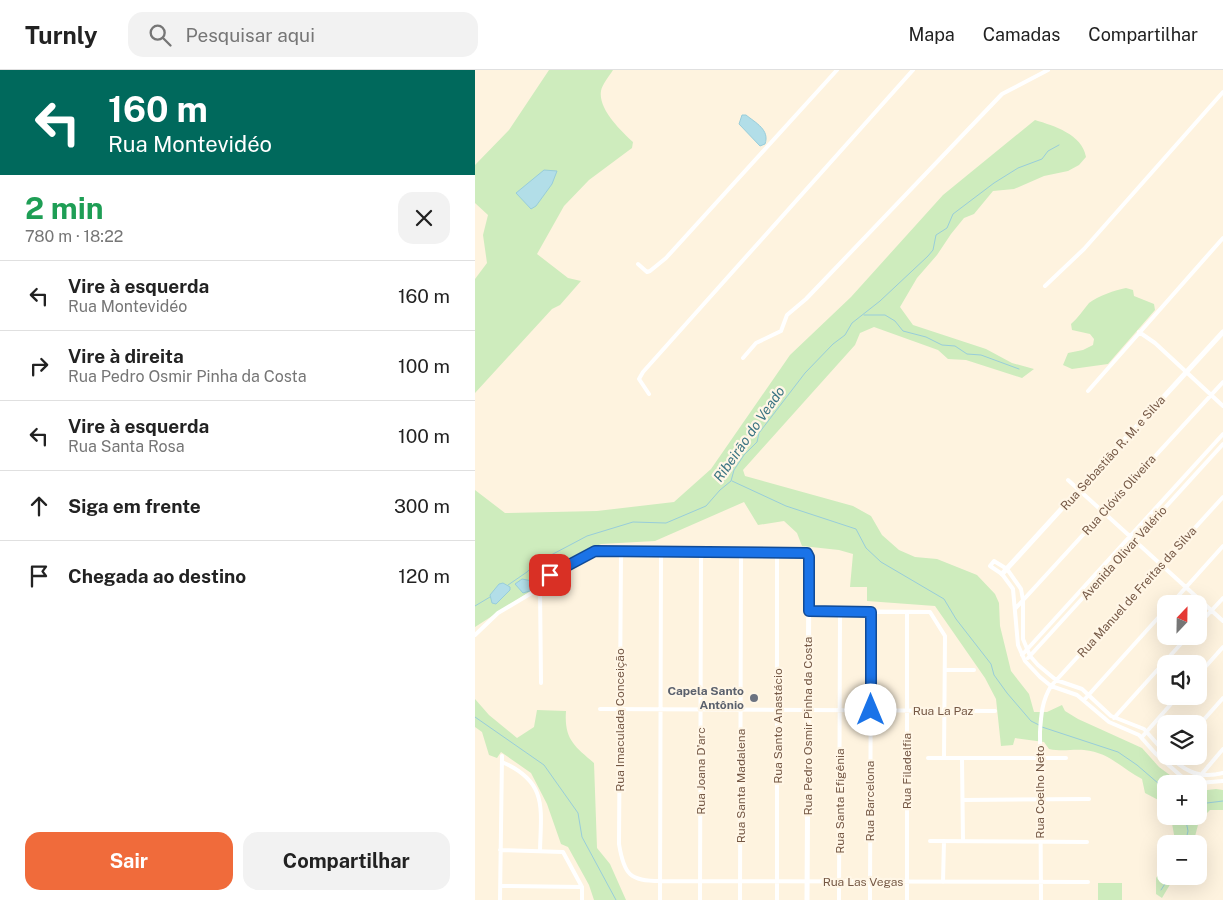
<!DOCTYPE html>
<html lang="pt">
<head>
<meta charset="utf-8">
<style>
  :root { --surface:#fff; --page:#f2f2f2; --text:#222; --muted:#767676; --line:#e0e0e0; --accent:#f06b3b }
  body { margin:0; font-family:"Public Sans",sans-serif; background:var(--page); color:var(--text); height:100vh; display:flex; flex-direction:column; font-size:19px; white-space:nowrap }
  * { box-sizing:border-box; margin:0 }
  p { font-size:16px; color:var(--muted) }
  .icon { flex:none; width:28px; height:28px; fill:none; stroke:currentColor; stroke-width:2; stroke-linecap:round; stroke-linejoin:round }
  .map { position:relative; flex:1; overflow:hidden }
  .drawer { display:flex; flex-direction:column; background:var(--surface); width:475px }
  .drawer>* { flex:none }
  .top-card { background:#00695c; color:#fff; overflow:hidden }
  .needle { width:32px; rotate:22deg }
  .controls { position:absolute; left:682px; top:525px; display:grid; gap:10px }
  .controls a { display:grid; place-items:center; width:50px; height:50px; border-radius:10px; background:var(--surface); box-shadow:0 5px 20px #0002; font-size:25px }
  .pin { position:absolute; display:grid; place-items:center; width:42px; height:42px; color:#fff; margin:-21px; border-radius:10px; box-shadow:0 2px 8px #0006 }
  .me { position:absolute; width:55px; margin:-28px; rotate:0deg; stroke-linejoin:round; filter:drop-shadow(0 0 4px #0008) }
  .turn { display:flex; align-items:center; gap:18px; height:105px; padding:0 25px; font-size:22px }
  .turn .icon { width:65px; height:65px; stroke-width:2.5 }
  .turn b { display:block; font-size:35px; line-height:42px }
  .round { display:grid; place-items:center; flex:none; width:52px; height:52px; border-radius:15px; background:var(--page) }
  .summary { display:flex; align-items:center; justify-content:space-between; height:85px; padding:0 25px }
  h1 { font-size:30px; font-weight:700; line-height:38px; color:#1e9e55 }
  .primary-button { display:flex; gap:10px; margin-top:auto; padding:10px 25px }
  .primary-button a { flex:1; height:58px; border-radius:15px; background:var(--accent); color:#fff; font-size:20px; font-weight:700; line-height:58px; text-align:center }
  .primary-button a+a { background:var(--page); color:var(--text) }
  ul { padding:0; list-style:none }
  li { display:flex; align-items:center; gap:15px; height:70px; padding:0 25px; border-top:1px solid var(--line) }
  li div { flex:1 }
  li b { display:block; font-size:19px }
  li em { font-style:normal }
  header { display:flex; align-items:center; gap:30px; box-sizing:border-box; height:70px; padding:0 25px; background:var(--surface); border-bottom:1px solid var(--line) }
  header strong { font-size:24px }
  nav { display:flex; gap:28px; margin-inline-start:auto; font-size:18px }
  .search { width:350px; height:45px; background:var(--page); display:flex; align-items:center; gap:12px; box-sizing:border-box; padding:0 18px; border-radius:15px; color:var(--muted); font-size:19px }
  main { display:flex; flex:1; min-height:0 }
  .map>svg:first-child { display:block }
  .green { fill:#ceecbd }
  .water { fill:#b2dee8; stroke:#98cdda }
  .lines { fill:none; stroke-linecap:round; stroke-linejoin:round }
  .stream { stroke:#98cdda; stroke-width:1 }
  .minor { stroke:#fff; stroke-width:4 }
  .tertiary { stroke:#fff; stroke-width:5 }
  .route-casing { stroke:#114b97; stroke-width:12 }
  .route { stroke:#1a73e8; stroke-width:9 }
  .worship-dot { fill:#6b7280; stroke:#fff6e6; stroke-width:2 }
  .labels { text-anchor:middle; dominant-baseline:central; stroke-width:4.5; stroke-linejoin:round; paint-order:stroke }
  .street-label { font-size:12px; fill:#755845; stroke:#fff6e6 }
  .worship-label { font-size:12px; font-weight:bold; fill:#5b616d; stroke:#fff6e6; text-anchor:end }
  .water-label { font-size:14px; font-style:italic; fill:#3b7483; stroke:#fff6e6 }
</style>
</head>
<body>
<header>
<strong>Turnly</strong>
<div class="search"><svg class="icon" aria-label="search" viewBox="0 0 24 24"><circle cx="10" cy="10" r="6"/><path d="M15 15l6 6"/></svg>Pesquisar aqui</div>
<nav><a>Mapa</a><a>Camadas</a><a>Compartilhar</a></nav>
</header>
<main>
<section class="drawer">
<div class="top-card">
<div class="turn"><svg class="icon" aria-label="left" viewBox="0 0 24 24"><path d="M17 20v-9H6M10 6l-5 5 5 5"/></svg><div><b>160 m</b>Rua Montevidéo</div></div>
</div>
<div class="summary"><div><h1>2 min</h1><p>780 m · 18:22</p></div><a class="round"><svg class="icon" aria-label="close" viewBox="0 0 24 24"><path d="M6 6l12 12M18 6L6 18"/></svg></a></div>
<ul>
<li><svg class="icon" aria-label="left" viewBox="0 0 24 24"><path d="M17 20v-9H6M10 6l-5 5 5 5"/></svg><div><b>Vire à esquerda</b><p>Rua Montevidéo</p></div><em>160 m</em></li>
<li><svg class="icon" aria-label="right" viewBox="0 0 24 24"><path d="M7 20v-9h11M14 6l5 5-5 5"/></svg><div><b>Vire à direita</b><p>Rua Pedro Osmir Pinha da Costa</p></div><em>100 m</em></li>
<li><svg class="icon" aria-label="left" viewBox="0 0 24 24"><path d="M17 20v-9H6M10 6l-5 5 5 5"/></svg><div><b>Vire à esquerda</b><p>Rua Santa Rosa</p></div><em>100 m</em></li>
<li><svg class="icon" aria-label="ahead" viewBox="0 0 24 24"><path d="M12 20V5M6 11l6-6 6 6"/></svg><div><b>Siga em frente</b></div><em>300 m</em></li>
<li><svg class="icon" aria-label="arrive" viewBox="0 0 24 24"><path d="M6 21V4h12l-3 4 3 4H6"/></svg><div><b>Chegada ao destino</b></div><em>120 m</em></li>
</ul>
<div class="primary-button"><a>Sair</a><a>Compartilhar</a></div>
</section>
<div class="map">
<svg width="748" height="830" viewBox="0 0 748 830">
  <rect width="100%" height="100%" fill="#fef3df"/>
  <path class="green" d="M74 0H138C134 6 127 15 126 21 123 39 146 61 158 72L157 78 114 110 89 136 62 184 93 208 106 211 85 235 77 239 0 323V209L12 193 8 165 13 145 0 133V95L34 60Z
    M560 50C579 56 607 64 611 87L604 95 593 101 569 106 539 119 518 121 499 144 489 148 476 164 462 185 442 208 425 237 438 255 511 279 537 293 559 299 547 308 491 290 473 289 463 280 399 257 385 263 380 275 268 400 270 406 378 436 396 446 407 465 424 480 440 487 462 489 502 505 520 524 524 533 525 556 536 601 554 624 559 642H572L587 635 590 641 603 649 667 678 684 697 707 714H691V734L670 723 667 709C647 699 634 682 609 680 596 679 588 682 574 679L569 672 540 668 538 675 526 676 521 629 510 608 460 536 392 531V517H375L378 484 364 480 327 476 322 463 309 451 283 455 269 432 180 471 126 474 64 505 62 517 0 557V420L30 443 122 441 199 432 236 399 315 285 376 227 468 125Z
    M651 218 658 220 659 226 679 234 680 240 633 294 597 299 588 295 593 283 608 280 618 275 619 269 615 264 597 260 596 254C603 248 608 240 614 233 623 226 640 220 651 218Z
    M0 629 14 645 42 668 59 657 62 640 91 641C89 669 99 676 119 693L122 778 135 794 151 830H119L114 815 93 777 86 774 72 734 56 703 26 682 22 688 14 685 7 662 0 657Z
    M741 719 748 720V740H735L724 751 718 774H699C701 763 695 756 698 746H724V721Z
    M691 793V806H700L687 828 681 824V808Z
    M623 813H647V830H623Z"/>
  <path class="water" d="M271 45C281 53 295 60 290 74L285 76 264 54 267 45Z
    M69 100 82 101 77 114 61 136 56 139 41 123Z
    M47 509 57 511 58 520 48 523 40 514Z
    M28 513 35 517V520L21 534 17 533 15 525 24 514Z"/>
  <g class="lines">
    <path class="stream" d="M389 245H410L420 251 428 261 451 267 467 275 480 276 492 284 506 285 544 299
      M257 411 311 436 381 459 391 478 406 492 469 529 481 549 516 594 519 605 532 623 556 651 564 655
      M33 515 52 502 61 493 112 466 158 452 191 453 231 436 245 420 256 411 259 400 269 385 282 372 284 363 330 303 358 274 370 265 377 253 405 231 453 186 458 180 461 165 472 158 478 144 519 113 543 98 567 89 573 81 584 75
      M0 536 15 527
      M0 647 69 695 103 743 107 767 141 830
      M567 657 643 682 662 695 691 720
      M724 734 748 731
      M710 774 713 761 710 746
      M686 820 695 806"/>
    <path class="minor" d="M163 194 172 202 175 201 191 188 362 0
      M570 216 609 179 748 22
      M664 262 680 273 748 336
      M268 288 281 273 306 261 312 245 331 229 527 24 573 0
      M613 321 748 168
      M174 324 164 309 168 302 438 0
      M593 410 748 551
      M146 482 144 774C149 805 155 811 185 811L613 812
      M696 534 748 476
      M540 539 748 312
      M334 541 455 542 470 566 469 688
      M724 554 748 528
      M0 565 23 543 65 518
      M547 585 748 364
      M553 588 748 374
      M470 600H499
      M724 604 748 577
      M66 613 65 518 70 508 120 481 332 483
      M609 630 691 539
      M125 639 520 641
      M639 648 713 566
      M724 655 748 628
      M667 667 703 626
      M691 684 669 659 636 646 607 619 581 610 563 595 555 586 548 569V530L546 519 532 499 519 491 515 496 527 504 538 519 543 575 550 591 565 607 576 616 602 625 634 652 664 665 680 683 706 706 724 713 748 711
      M694 686C711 702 725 709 748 703
      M453 688H591
      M487 689 488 771
      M27 692C73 712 66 738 65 781
      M720 712 748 679
      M488 730 614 729
      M455 771 612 772
      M25 780 88 782 107 817V830
      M468 812 469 771
      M25 816 107 817
      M25 830 27 686
      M185 830 186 482
      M225 830 226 482
      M265 830 266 482
      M302 830V482
      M364 830 365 542
      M395 830 396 543
      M432 830V543
      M566 830 565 662C566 645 567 631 576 616L748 427"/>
    <path class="tertiary" d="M332 483 334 487 332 830
      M527 504 748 262"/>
  </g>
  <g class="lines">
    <g class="route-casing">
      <path id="route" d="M75 505 120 481 332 483 334 487V541L396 542V640"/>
    </g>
    <use href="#route" class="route"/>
  </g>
  <circle class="worship-dot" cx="279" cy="628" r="5"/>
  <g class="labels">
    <g class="street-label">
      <text transform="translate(638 383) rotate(-48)">Rua Sebastião R. M. e Silva</text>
      <text transform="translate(644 425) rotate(-48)">Rua Clóvis Oliveira</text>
      <text transform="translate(649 483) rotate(-48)">Avenida Olivar Valério</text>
      <text transform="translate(662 522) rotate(-48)">Rua Manuel de Freitas da Silva</text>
      <text x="468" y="641">Rua La Paz</text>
      <text transform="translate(145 650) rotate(-90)">Rua Imaculada Conceição</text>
      <text transform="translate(303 656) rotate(-90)">Rua Santo Anastácio</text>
      <text transform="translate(333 656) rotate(-90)">Rua Pedro Osmir Pinha da Costa</text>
      <text transform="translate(226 701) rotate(-90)">Rua Joana D'arc</text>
      <text transform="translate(432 701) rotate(-90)">Rua Filadelfia</text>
      <text transform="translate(266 716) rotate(-90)">Rua Santa Madalena</text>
      <text transform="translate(565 722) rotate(-90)">Rua Coelho Neto</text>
      <text transform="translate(365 731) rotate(-90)">Rua Santa Efigênia</text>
      <text transform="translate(395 731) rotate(-90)">Rua Barcelona</text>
      <text x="388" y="812">Rua Las Vegas</text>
    </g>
    <g class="worship-label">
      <text x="269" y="621">Capela Santo<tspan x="269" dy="14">Antônio</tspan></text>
    </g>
    <g class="water-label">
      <text transform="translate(274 364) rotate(-55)">Ribeirão do Veado</text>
    </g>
  </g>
</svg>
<div class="controls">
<a><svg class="needle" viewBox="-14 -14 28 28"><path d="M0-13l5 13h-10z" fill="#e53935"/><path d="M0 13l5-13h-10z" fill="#767676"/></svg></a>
<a><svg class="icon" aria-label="sound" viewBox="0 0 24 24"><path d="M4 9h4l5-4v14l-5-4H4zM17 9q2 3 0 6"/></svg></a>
<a><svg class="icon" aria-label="layers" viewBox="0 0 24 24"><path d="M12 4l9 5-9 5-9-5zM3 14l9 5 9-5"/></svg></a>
<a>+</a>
<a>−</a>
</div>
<div class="pin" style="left:75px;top:505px;background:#d93025"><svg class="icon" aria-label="arrive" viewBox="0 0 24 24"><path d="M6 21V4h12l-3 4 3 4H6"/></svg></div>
<svg class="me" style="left:396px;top:640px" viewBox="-20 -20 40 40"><circle r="19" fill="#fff"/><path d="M0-13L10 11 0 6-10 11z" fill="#1a73e8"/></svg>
</div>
</main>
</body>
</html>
